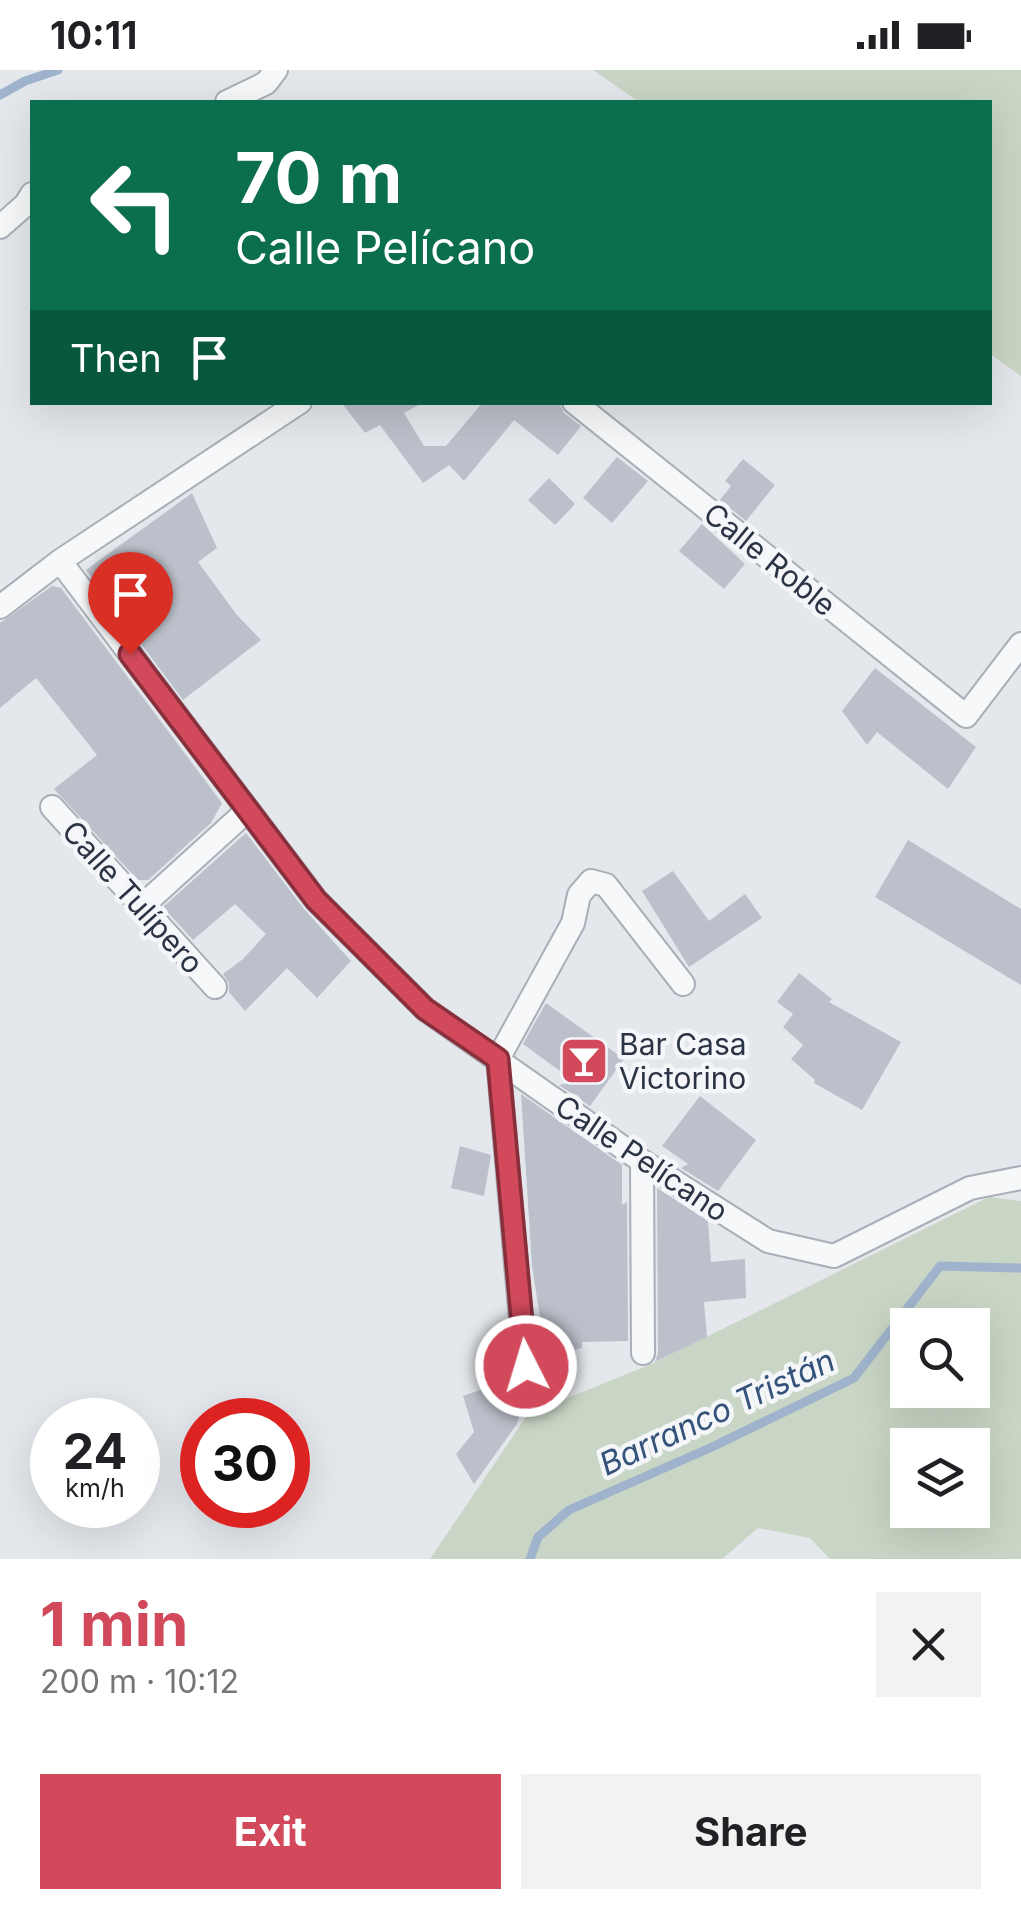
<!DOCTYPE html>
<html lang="en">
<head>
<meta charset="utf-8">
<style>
  :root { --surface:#fff; --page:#f2f2f2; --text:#202124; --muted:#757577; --accent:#d1495b }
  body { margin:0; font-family:Inter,sans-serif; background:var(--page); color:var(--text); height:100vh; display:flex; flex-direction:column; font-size:38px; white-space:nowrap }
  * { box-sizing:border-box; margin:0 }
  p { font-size:32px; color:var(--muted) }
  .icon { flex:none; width:55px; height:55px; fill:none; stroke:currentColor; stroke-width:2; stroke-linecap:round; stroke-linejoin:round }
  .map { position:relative; height:1489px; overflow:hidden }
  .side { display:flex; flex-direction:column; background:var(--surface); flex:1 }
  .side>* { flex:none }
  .guide { position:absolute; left:30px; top:30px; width:962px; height:305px; border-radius:0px; box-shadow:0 10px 40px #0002; background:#0b6e4f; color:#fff; overflow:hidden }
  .tools { position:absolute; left:890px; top:1238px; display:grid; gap:20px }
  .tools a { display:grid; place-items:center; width:100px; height:100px; border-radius:0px; background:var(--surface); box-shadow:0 10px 40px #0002; font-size:50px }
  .speed { position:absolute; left:30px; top:1328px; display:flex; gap:20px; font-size:50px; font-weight:700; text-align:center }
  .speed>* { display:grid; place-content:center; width:130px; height:130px; border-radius:50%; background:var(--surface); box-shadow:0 10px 40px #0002; line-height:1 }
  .speed small { font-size:25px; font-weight:400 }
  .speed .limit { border:15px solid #d22; background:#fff; color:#111 }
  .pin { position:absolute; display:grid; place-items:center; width:85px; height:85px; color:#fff; margin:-102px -42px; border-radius:50% 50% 50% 0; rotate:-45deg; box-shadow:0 0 10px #0007 }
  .pin .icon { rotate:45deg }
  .me { position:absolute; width:110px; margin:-55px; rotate:355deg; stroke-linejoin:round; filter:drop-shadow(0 0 8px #0008) }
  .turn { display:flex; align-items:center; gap:35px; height:210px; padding:0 40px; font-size:45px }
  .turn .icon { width:130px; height:130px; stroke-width:2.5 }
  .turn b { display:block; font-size:70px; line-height:85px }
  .then { display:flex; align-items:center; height:95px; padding:0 40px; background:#0003; gap:20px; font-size:38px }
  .round { display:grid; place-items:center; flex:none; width:105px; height:105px; border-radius:0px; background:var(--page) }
  .summary { display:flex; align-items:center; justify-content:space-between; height:170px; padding:0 40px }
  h1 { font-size:60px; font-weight:700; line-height:75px; color:var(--accent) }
  .primary-button { display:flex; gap:20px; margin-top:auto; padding:20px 40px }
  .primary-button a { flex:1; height:115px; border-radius:0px; background:var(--accent); color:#fff; font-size:40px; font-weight:700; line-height:115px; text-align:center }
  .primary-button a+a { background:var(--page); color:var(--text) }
  .status { display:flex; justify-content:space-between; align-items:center; height:70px; padding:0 50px; background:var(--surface); direction:ltr }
  .status svg { height:28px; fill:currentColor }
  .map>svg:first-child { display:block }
  .green { fill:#c9d6c5; fill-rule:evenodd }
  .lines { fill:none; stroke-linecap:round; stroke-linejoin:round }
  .stream { stroke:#9fb4cc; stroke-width:9 }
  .building { fill:#bbc0ca }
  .street-casing { stroke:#a9aeb7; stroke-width:26 }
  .street { stroke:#f7f8fa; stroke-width:22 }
  .route-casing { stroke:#882f3b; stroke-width:25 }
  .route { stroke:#d1495b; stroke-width:18 }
  .labels { text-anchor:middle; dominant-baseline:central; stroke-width:9; stroke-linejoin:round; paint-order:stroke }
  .street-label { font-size:30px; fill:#2b3445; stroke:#f4f6f9 }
  .poi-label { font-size:30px; fill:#2b3445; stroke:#f4f6f9; text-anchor:start }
  .water-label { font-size:32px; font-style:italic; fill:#34527a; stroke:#f4f6f9 }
</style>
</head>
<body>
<div class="status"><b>10:11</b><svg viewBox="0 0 49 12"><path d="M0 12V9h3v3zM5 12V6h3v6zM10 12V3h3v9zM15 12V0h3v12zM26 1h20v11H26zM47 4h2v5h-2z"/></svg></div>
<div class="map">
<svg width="1021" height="1489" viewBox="0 0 1021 1489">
  <rect width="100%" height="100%" fill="#e4e7ec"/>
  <path class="green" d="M593 0H1021V306L990 284V32H639Z
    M989 1127 1021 1131V1489H830L810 1468 758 1458 722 1489H430L528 1344 654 1293ZM908 1255H972V1320H908ZM908 1375H972V1440H908Z"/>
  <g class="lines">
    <path class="stream" d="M0 25 25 11 58 0
      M530 1489 538 1467 569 1440 712 1377 854 1308 940 1196 1021 1198"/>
  </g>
  <path class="building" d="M341 332H424L404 343 424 376H446L483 332H559L564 343 581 356 558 385 514 350 464 411 449 395 423 413 380 355 365 363Z
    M617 387 648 411 612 453 583 428Z
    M743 389 775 415 746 451 720 430 731 416 725 411Z
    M549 408 575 434 555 455 528 430Z
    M192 423 217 478 198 492 237 545 261 570 183 630 86 500Z
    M702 454 745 494 724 519 679 481Z
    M52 516 61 518 222 733 211 753 148 810H138L54 719 97 685 36 608 0 638V553Z
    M875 598 976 677 948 719 877 662 867 675 842 641Z
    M246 763 304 839 351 891 317 928 287 898 245 941 229 922V913L223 904 243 889 266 864 235 834 193 870 163 837Z
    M908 770 1021 839V915L875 827Z
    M673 801 709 851 745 824 762 848 689 897 642 821Z
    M799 903 832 929 829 932 901 972 862 1040 814 1013 815 1010 791 989 803 975 783 957 793 944 777 932Z
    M546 933 624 989 590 1036 559 1015 575 1012 523 974Z
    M521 1024 622 1095V1135L627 1132 628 1271 582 1272V1278L546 1286 532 1196Z
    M700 1026 756 1070 718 1121 681 1098 688 1094 662 1076Z
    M460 1076 491 1085 484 1126 451 1118Z
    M657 1118 708 1151 711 1192 745 1189 746 1228 704 1232 707 1267 655 1292 658 1283Z
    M512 1309 524 1344 519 1346 517 1354 474 1414 456 1384 474 1362 463 1326Z"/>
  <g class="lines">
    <g class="street-casing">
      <path id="street" d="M227 32 266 13 276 0
        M0 157 26 134 32 124
        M574 332 966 646 1021 574
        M60 491 316 830 425 939 642 1091 768 1171 834 1186 970 1118 1021 1108
        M0 537 60 491 300 332
        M52 737 215 917
        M141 837 248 740
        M642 1091 643 1283
        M525 1296 498 989 573 853 579 825 591 811 606 815 683 914"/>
    </g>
    <use href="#street" class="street"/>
  </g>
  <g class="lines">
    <g class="route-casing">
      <path id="route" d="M130 584 316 830 425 939 498 989 526 1296"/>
    </g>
    <use href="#route" class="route"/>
  </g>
  <defs>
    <g id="bar-square" transform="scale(2.5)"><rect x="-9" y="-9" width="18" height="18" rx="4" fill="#d1495b" stroke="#f4f6f9"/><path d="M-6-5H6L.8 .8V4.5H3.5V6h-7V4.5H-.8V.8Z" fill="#fff"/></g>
  </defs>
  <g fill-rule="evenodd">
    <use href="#bar-square" x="584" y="991"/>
  </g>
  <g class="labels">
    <g class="street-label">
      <text transform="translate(770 489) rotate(39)">Calle Roble</text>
      <text transform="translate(133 827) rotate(48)">Calle Tulípero</text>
      <text transform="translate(642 1088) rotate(34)">Calle Pelícano</text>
    </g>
    <g class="poi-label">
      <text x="619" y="974">Bar Casa<tspan x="619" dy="34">Victorino</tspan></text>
    </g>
    <g class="water-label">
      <text transform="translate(717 1342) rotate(-25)">Barranco Tristán</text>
    </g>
  </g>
</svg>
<div class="tools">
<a><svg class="icon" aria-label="search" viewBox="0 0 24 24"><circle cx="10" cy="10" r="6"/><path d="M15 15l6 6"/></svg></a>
<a><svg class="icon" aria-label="layers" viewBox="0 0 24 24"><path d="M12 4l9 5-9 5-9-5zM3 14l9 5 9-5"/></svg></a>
</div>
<div class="speed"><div>24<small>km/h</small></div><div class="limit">30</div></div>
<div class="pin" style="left:130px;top:584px;background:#d93025"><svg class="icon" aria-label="arrive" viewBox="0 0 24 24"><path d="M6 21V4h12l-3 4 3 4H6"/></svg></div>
<svg class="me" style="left:526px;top:1296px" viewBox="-20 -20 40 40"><circle r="17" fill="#d1495b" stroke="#fff" stroke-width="3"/><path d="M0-11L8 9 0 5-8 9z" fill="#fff"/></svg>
<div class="guide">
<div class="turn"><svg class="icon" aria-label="left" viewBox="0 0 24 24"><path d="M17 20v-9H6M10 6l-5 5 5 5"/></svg><div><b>70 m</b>Calle Pelícano</div></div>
<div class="then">Then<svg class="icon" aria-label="arrive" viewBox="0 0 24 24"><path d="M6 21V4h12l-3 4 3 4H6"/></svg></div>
</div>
</div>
<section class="side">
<div class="summary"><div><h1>1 min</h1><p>200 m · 10:12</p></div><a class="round"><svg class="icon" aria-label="close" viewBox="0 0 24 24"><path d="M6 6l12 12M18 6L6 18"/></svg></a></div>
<div class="primary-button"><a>Exit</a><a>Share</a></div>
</section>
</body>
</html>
